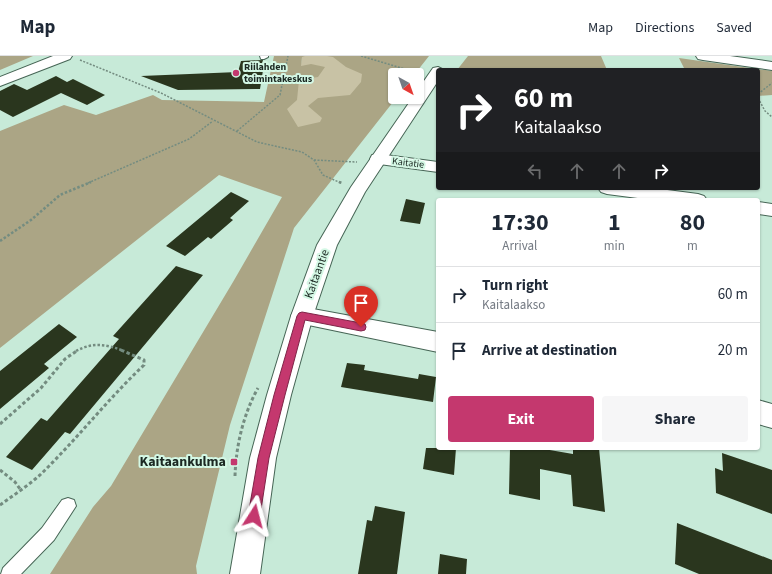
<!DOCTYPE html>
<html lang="en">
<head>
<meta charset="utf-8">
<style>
  :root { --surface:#fff; --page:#f6f6f7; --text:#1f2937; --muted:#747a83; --line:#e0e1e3; --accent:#c4386e }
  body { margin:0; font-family:"Source Sans 3",sans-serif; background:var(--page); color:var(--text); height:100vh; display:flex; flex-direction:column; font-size:15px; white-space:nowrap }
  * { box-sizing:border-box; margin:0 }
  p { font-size:13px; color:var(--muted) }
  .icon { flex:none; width:22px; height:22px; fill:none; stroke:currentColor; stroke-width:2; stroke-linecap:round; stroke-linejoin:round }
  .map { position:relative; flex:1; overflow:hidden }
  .side { position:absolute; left:436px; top:142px; width:324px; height:252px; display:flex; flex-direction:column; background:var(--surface); border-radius:4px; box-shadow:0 1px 3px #0004 }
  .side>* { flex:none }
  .guide { position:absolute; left:436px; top:12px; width:324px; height:122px; border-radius:4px; box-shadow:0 1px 3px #0004; background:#202124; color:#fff; overflow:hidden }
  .needle { width:26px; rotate:140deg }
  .controls { position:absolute; left:388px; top:12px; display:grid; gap:8px }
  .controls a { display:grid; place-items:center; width:36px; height:36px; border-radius:4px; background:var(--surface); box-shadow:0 1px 3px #0004; font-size:20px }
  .pin { position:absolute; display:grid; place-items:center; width:34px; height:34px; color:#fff; margin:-41px -17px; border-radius:50% 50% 50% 0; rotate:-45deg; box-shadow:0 0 4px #0007 }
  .pin .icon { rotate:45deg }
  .me { position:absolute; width:44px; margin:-22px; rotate:9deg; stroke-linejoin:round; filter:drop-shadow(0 0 3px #0008) }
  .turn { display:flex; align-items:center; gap:14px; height:84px; padding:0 12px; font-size:18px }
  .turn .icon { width:52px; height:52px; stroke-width:2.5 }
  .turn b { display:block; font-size:28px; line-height:34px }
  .lanes { display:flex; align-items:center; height:38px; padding:0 12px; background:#0003; justify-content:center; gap:20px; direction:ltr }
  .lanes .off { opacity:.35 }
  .eta { display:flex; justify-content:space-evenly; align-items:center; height:68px; text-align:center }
  .eta b { font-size:24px; font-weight:700; line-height:28px }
  .action { display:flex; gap:8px; margin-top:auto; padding:8px 12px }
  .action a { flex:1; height:46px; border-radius:4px; background:var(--accent); color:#fff; font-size:16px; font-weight:700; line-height:46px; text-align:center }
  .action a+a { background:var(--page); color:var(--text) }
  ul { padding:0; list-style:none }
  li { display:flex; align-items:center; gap:12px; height:56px; padding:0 12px; border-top:1px solid var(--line) }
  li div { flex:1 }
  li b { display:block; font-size:15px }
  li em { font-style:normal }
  header { display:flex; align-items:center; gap:24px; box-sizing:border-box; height:56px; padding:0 20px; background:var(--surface); border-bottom:1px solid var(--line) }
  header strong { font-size:19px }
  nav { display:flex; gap:22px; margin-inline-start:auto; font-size:14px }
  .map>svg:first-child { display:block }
  .green { fill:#c8c2a5 }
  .forest { fill:#aba585 }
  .building { fill:#2a361e }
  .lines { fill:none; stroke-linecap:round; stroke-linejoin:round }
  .service-casing { stroke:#466555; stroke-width:2 }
  .minor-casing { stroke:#466555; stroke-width:2 }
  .secondary-casing { stroke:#466555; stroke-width:2 }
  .primary-casing { stroke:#466555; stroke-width:2 }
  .path-far2 { stroke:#748c80; stroke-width:1.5; stroke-dasharray:2 1.5; stroke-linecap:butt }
  .path-far1 { stroke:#748c80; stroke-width:2.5; stroke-dasharray:2.5 2; stroke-linecap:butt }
  .path { stroke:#748c80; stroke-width:3; stroke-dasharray:3.5 2.5; stroke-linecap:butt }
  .service { fill:#fff; fill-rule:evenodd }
  .minor { fill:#fff; fill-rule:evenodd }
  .secondary { fill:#fff; fill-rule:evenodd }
  .primary { fill:#fff; fill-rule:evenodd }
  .route { fill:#c4386e; stroke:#7f2448 }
  .poi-dot { fill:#c4386e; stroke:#d4f8e5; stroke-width:1.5 }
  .labels { text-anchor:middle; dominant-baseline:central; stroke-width:4; stroke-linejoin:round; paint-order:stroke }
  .far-poi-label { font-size:10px; font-weight:bold; fill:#1b2822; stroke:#d4f8e5; text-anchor:start }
  .far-street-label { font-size:10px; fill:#1b2822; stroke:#d4f8e5 }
  .street-label { font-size:12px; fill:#1b2822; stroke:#d4f8e5 }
  .near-poi-label { font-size:14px; font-weight:bold; fill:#1b2822; stroke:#d4f8e5; text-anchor:end }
</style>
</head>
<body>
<header>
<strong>Map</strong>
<nav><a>Map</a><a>Directions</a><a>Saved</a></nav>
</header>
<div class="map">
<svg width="772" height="518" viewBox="0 0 772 518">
  <rect width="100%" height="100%" fill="#c7ead8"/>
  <path class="green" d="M302 0H352L389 14 355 90 275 64 299 24Z"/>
  <path class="forest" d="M0 0H33L0 14Z
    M274 0H305L302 1 301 10 311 8 325 11 318 21 299 24 297 44 287 53 298 71 320 66 322 62 308 50 318 42 350 39 361 26 362 18 346 11 333 1 327 0H429L414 19H395V41H397L294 172 230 369 196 510 197 518H50L93 451 111 430 233 226 282 141 219 119 0 292V75L64 49 96 59 153 39 162 44 264 46Z
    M468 0H601L607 14H457Z
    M679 2 772 15V39L758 40V14H685Z"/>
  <path class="building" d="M263 4 262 8H264L260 33 178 34 141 20 238 16 241 5Z
    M56 20 67 26 73 23 105 39 87 49 61 37 13 61 0 54V35L14 28 27 34Z
    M231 136 249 145 230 162 233 164 211 183 208 181 185 200 166 190Z
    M406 143 425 147 420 168 400 165Z
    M176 210 203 219 70 378 65 376 32 414 6 401 41 362 47 365 119 283 113 280Z
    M59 268 77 281 44 308 49 312 0 353V315Z
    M347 307 365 309 364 314 418 323 419 318 436 321 433 346 341 331Z
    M426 392H456L454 419 423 413Z
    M510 392H538L573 398V392H599L605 456 573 450 571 419 540 413V444L509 438Z
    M722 397 772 414V458L716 437 715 412 723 415Z
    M375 450 405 456 397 518H358L367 464 372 465Z
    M677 467 772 504V518H699L675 508Z
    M440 498 467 503 466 518H438Z"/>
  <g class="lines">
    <g class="service-casing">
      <path id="service" d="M260 0H268V1L264 3H261Z
        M68 442 74 444 76 450 54 484 21 518H1L3 512 42 472 62 444Z"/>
    </g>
    <g class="minor-casing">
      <path id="minor" d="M53 0H72L70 3 0 30V21Z
        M378 98 438 106V116L372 107 370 103 372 99Z
        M598 132H652L698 138 704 140 707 144H653L607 138 601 136Z
        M758 146 772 148V160L758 158Z
        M302 251 438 276V296L294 266 291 260 294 254Z
        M758 344 772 348V372L758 368Z"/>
    </g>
    <g class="secondary-casing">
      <path id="secondary" d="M438 11 444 14H438V25L365 136 337 189 313 260 291 339 276 402 260 518H230L250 402 267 339 291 260 317 189 351 131 413 41H417V35L433 12Z"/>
    </g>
    <g class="primary-casing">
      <path id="primary" d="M696 0H730L772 6V14L703 4 698 3Z"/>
    </g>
    <path class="path-far2" d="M361 0 418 17
      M80 4 161 37 257 86 302 96 314 104 323 119 341 127
      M758 38 772 27
      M758 42 765 55 772 61
      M237 75 280 39 288 0
      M314 104 357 106
      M88 127 189 83 213 65"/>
    <path class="path-far1" d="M339 126 342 127
      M0 185 31 164 60 139 91 126
      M76 295C93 286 106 288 124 295"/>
    <path class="path" d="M0 368 41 332 65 303 78 294
      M0 414 15 426 20 433
      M235 420C236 390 243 359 258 332
      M0 449C14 439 29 429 41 418 77 383 108 343 144 309V304L121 294"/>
    <use href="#service" class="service"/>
    <use href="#minor" class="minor"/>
    <use href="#secondary" class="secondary"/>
    <use href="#primary" class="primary"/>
  </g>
  <path class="route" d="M302 256 361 267 365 268 366 271 365 274 361 275 305 264 285 339 269 402 260 460 258 464 254 466 250 464 248 460 258 402 274 339 297 260 299 257Z"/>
  <g class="poi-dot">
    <circle cx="236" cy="17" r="4"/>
    <rect x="230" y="402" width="8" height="8" rx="2"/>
  </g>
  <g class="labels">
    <g class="far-poi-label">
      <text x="244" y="11">Riilahden<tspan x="244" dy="12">toimintakeskus</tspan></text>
    </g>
    <g class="far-street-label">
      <text transform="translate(408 107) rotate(7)">Kaitatie</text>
    </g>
    <g class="street-label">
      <text transform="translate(317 218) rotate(-70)">Kaitaantie</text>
    </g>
    <g class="near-poi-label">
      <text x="226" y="406">Kaitaankulma</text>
    </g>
  </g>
</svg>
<div class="controls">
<a><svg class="needle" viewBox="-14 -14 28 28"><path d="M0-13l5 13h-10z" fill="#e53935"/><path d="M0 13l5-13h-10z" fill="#747a83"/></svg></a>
</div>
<div class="pin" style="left:361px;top:271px;background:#d93025"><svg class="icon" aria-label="arrive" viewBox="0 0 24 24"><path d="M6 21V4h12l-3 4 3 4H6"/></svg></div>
<svg class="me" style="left:254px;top:460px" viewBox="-20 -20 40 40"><path d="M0-17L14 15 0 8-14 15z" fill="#c4386e" stroke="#fff" stroke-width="4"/></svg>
<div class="guide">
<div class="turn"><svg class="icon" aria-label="right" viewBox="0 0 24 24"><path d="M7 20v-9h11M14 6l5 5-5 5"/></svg><div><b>60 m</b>Kaitalaakso</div></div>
<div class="lanes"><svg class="icon off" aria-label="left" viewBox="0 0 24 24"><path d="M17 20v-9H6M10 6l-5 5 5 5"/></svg><svg class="icon off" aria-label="ahead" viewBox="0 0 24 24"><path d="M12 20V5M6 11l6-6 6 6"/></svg><svg class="icon off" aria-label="ahead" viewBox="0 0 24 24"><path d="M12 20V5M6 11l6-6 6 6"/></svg><svg class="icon" aria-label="right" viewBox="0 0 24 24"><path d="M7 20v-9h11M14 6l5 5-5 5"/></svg></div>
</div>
<section class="side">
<div class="eta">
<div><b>17:30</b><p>Arrival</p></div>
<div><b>1</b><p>min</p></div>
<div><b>80</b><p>m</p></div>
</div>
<ul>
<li><svg class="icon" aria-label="right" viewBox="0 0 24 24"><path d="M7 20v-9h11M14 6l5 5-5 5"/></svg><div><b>Turn right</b><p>Kaitalaakso</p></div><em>60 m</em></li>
<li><svg class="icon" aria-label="arrive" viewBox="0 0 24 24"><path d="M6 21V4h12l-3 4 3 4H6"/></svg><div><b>Arrive at destination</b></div><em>20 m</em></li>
</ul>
<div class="action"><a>Exit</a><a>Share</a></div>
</section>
</div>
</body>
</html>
